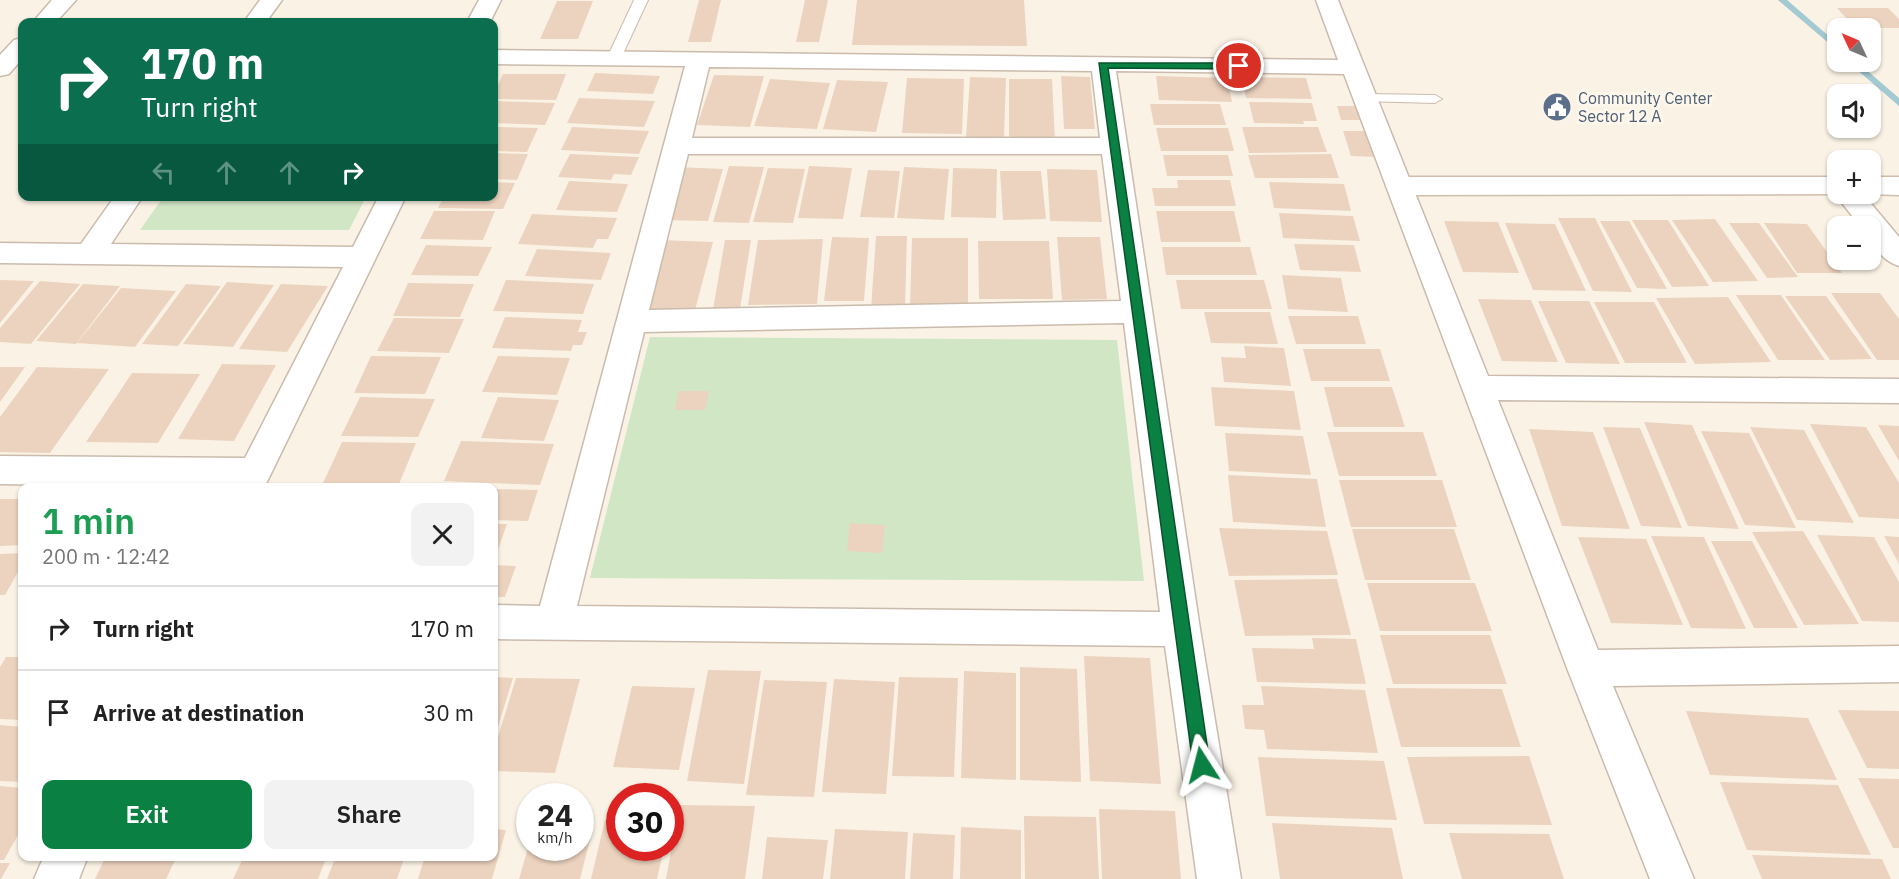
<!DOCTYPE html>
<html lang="en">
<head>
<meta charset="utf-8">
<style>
  :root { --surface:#fff; --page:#f2f2f2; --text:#222; --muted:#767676; --line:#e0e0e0; --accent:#0b8043 }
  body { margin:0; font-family:"IBM Plex Sans",sans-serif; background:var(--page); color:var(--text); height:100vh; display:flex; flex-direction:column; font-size:22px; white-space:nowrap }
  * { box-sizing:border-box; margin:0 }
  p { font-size:20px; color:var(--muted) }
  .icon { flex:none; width:33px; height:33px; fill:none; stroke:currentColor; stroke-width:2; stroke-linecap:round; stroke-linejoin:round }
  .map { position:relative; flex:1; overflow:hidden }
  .side { position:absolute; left:18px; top:483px; width:480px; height:378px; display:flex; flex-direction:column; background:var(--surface); border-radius:12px; box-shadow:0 2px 4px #0004 }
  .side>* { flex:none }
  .hud { position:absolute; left:18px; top:18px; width:480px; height:183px; border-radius:12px; box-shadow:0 2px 4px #0004; background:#0b6e4f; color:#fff; overflow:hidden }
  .needle { width:39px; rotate:314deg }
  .controls { position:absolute; left:1827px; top:18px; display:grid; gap:12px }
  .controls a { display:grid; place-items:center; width:54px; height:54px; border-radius:12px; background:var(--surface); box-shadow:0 2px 4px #0004; font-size:30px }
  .speed { position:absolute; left:516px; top:783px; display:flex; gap:12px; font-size:30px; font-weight:700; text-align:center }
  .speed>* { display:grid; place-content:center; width:78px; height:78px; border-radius:50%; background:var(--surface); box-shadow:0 2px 4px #0004; line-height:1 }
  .speed small { font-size:15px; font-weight:400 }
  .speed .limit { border:9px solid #d22; background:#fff; color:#111 }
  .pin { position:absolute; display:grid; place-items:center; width:51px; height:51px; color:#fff; margin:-26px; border:3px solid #fff; border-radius:50%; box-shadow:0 2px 6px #0007 }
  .me { position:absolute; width:66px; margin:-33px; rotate:351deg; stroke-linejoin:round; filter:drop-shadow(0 0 4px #0008) }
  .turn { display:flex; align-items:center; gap:21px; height:126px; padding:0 24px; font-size:27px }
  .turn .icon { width:78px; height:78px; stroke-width:2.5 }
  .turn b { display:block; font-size:42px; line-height:51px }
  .lanes { display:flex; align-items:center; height:57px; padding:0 24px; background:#0003; justify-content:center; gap:30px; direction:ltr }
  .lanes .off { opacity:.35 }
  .round { display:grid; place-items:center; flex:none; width:63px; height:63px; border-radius:12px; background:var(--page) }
  .head { display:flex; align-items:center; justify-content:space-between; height:102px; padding:0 24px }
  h1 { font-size:36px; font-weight:600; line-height:45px; color:#1e9e55 }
  .cta { display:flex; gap:12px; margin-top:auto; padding:12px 24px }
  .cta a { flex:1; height:69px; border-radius:12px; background:var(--accent); color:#fff; font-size:24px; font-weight:600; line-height:69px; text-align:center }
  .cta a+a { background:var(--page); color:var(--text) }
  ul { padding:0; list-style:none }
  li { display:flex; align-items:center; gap:18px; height:84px; padding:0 24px; border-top:2px solid var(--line) }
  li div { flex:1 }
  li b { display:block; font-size:22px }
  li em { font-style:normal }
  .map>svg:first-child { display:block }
  .green { fill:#d1e6c5 }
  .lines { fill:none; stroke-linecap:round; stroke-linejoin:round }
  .stream { fill:#a3c9d2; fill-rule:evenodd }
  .building { fill:#ecd3bf }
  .lane-casing { stroke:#cabbac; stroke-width:2 }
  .street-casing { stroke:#cabbac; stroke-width:3 }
  .secondary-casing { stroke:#cfbdad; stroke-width:3 }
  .lane { fill:#fff; fill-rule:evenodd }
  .street { fill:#fff; fill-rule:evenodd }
  .secondary { fill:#fff; fill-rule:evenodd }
  .route { fill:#0b8043; stroke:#07532c; stroke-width:1.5 }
  .labels { text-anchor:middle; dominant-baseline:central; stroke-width:6; stroke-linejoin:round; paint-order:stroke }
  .far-service-label { font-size:16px; fill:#4e5e75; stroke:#fdf7eb; text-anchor:start }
</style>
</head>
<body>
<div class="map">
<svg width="1899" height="879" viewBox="0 0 1899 879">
  <rect width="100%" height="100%" fill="#faf3e5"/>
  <path class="green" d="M164 196H366V197L349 230H140Z
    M650 337 1117 340 1144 581 590 578Z"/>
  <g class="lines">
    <path class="stream" d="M1778 0H1787L1838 44V51Z
      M1848 62H1857L1899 98V106Z"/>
  </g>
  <path class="building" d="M699 0H721L711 42H688Z
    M805 0H828L819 42H796Z
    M857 0H1024L1027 46 852 45Z
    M557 1H593L578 39H540Z
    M1837 8H1888L1899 19V28H1855Z
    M595 73 660 76 653 94 587 91Z
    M503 74H566L556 100 494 99V94Z
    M714 75 764 76 750 127 697 125Z
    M1061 76 1090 77 1095 129H1064Z
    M1156 76 1227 78 1232 102 1159 100Z
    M970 77 1006 78 1004 138 966 137Z
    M1242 77 1306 78 1312 99 1246 98Z
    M907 78 964 79 962 134 902 133Z
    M770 79 830 83 817 129 754 126Z
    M1009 79H1052L1055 140 1009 139Z
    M837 80 888 82 876 132 823 129Z
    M579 98 655 101 644 127 567 123Z
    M494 101 555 103 545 125 494 123Z
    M1249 102 1312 103 1317 121H1303L1304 124 1254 123Z
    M1150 104H1220L1226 125H1154Z
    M1337 106H1362L1366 120H1341Z
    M494 127 538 128 527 152 494 151Z
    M572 127 649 131 639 154 561 150Z
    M1242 127H1318L1327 152 1249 153Z
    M1156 128H1228L1234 151H1161Z
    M1343 131H1366L1375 157 1351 156Z
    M494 153 528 154 517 180 494 179Z
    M570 154 639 157 631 175 614 174 611 180 558 177Z
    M1331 154 1339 178H1255L1248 155Z
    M1163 155H1228L1233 176H1167Z
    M729 166 764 167 749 223 713 222Z
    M809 166 852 168 843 219 798 218Z
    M678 167 723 169 708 221 662 220Z
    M904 167 949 169 944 220 897 218Z
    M768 168 805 169 793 223 753 222Z
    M953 168 997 169 996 218 951 217Z
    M1047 169 1097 170 1102 222 1050 221Z
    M868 170 900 171 894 218 860 217Z
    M1000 171H1041L1046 219 1003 220Z
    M1177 180H1230L1236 206H1155L1152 188H1178Z
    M569 181 628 184 617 212 556 210Z
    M494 182 515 183 503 209 438 208 444 196H494Z
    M1269 182 1344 184 1351 211 1274 208Z
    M434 211H495L483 240 420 239Z
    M1156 211H1234L1241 242H1161Z
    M1279 213 1353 216 1360 241 1283 238Z
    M532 214 617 218 608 239H597L593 248 518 244Z
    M1558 218H1595L1632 292 1593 291Z
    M1715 219 1758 281 1713 282 1672 220Z
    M1632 220H1668L1709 286 1672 287Z
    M1444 221 1498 222 1519 273 1463 272Z
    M1600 221H1629L1667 289 1637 288Z
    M1505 223 1555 224 1586 291 1533 290Z
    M1729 223H1759L1798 277 1767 278Z
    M1764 223 1807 224 1842 273H1797Z
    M876 236H907L905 309H871Z
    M832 237 869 238 864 301H824Z
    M1057 237H1100L1107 299 1062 300Z
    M912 238H968V306H910Z
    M823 239 817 304 748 305 758 240Z
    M660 240 713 242 694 314 638 312Z
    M725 240H751L740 309H713Z
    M978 241H1049L1053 299H979Z
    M1294 244 1354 245 1361 272 1300 270Z
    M426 245 492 247 478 276 411 275Z
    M1162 247H1250L1257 275H1166Z
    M537 249 611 253 601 280 525 276Z
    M1282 275 1341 278 1348 312 1288 309Z
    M0 280 34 281 0 323Z
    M506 280 594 284 583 314 493 311Z
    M1176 280H1264L1272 309H1181Z
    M40 281 80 284 31 344 0 342V328Z
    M227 282 274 285 233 347 183 344Z
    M408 283 474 284 460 317 393 316Z
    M83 284 120 286 76 344 36 341Z
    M186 284 221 286 178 346 142 344Z
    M281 284 328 286 287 352 239 349Z
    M121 288 176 291 135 347 77 343Z
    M1831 293H1880L1899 319V360H1877Z
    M1736 295H1781L1825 360H1778Z
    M1785 296H1826L1872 359 1830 360Z
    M1728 297 1771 362 1695 364 1656 298Z
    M1478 299 1531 300 1558 362 1502 361Z
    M1538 301H1589L1620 364 1566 363Z
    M1594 302H1654L1687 363H1625Z
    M1204 312H1270L1278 344 1211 343Z
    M1288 316H1358L1366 344H1296Z
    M505 317 582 320 578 332H587L582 345H573L571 351 492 348Z
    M394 318 464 319 449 353 377 351Z
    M1244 346 1284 348 1291 386 1224 382 1221 357 1246 358Z
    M1303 349H1380L1390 381H1311Z
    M371 356 441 357 425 394 354 393Z
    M498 356 570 358 557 395 482 392Z
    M222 364 276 365 234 441 178 439Z
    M0 367H25L0 402Z
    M37 367 109 369 50 453 0 452V417Z
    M132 373 200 374 158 443 86 442Z
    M1211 387 1294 391 1301 430 1215 426Z
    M1324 387H1392L1405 427H1334Z
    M679 391H709L705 410H675Z
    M360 397 435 399 418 437 341 436Z
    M498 397 559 400 544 441 481 438Z
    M1644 422 1692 425 1739 529 1688 526Z
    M1810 424 1866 427 1899 483V519L1859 517Z
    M1878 425 1899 426V461Z
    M1603 427 1640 428 1682 528 1641 526Z
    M1750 427 1804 430 1854 523 1797 520Z
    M1529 429 1593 432 1630 529 1562 526Z
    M1701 431 1749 433 1796 528 1745 525Z
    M1327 432H1423L1437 476H1339Z
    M1225 433 1303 436 1311 475 1229 471Z
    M461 441 554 444 540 485 444 481Z
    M342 442 416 443 399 484 323 483Z
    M1228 475 1317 479 1326 527 1233 522Z
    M1339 480H1442L1457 527H1351Z
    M494 489 538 490 528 521 494 520Z
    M0 499H22V545L0 546Z
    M850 523 885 525 882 553 847 551Z
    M494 524H507L495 558H494Z
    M1219 528 1327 531 1338 575 1229 576Z
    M1352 529H1454L1471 580H1365Z
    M1803 531 1859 624 1804 625 1752 532Z
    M1817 535 1874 537 1899 582V622L1862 621Z
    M1651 536 1704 537 1746 629 1691 628Z
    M1884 536 1899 537V564Z
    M1578 537 1646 539 1683 625 1611 623Z
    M1711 541H1752L1798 628H1754Z
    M22 553V565L5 595H0V554Z
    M494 565 516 566 505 597H494Z
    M1337 579 1351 635 1245 636 1234 580Z
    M1367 583H1475L1492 631H1380Z
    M1380 635H1490L1507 684H1393Z
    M1312 638 1356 639 1366 684 1257 682 1252 648 1314 649Z
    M1084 656 1150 658 1161 784 1090 781Z
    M6 657H22V720L0 719V667Z
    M1020 667 1077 669 1081 782 1020 780Z
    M708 670 761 671 744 784 687 781Z
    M964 671 1016 673V780L961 778Z
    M494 677 513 678 494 740Z
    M899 677 958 678 954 777 892 776Z
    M516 678 580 679 555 773 494 771V750Z
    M834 679 895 682 886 794 822 792Z
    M764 680 827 682 814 797 746 795Z
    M632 686 695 688 679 770 613 767Z
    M1261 686 1365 690 1378 753 1267 749 1264 730 1245 729 1242 705H1264Z
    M1386 688 1502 689 1521 747H1401Z
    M1838 710 1899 711V769L1867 768Z
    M1686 711 1808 718 1837 780 1710 775Z
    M0 725 22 727V782L0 781Z
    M1529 756 1552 825 1424 824 1407 757Z
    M1258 757 1384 761 1397 820 1266 816Z
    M1858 778 1899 779V848H1893Z
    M1720 782 1838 785 1871 855 1747 850Z
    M0 786 22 788V828L4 860H0Z
    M679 805 755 806 745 879H666Z
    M1099 809 1175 811 1181 879H1102Z
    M1024 816 1096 817 1099 879H1025Z
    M605 820 620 821V848H664L657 879H591Z
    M1272 823 1392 828 1403 879H1280Z
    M580 827 593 828 580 879H519L528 848H580Z
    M961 827 1021 830V879H960Z
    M494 829 506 830 492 879H418L425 856H494Z
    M835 829 908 832 905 879H830Z
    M913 833 955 835 953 879H910Z
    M1449 833 1549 834 1564 879H1462Z
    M767 837 828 840 823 879H762Z
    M1752 855 1882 859 1891 879H1762Z
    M106 856H177L166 879H95Z
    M244 856H327L318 879H233Z
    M336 856H405L397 879H327Z
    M0 863H10L1 879H0Z"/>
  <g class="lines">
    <g class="lane-casing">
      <path id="lane" d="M634 0H648L621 58 619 61H609L607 58Z
        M1365 94 1435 95 1442 99 1435 103 1360 101 1358 98 1360 95Z"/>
    </g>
    <g class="street-casing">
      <path id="street" d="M52 0H76L56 22H33Z
        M260 0H282L266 22H244Z
        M479 0H501L490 22H467Z
        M1316 0H1338L1488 376 1899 379V403L1498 400 1598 650 1899 646V682L1613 686 1694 879H1650L1567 668 1344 74 1116 71 1200 629 1241 879H1197L1165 646 494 639V605L540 606 685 66 494 64V50L1338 60ZM709 67 1092 71 1100 138H692ZM688 154H1102L1121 301 649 310ZM1124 323 1160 612 577 606 644 332Z
        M22 38V59L9 74 0 76V55L14 40Z
        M1838 191V194H1863L1899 237V266C1882 261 1870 244 1870 226H1860L1835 194Z
        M115 196H143L111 244 353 247 379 196H406L264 488 0 484V456L245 458 343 267 0 263V243L81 244Z
        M44 856H88L79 879H34Z"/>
    </g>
    <g class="secondary-casing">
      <path id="secondary" d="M1399 177H1838V194H1843L1399 195 1389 192 1386 186 1389 180Z
        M1870 177H1899V195L1865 194H1870Z"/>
    </g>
    <use href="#lane" class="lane"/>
    <use href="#street" class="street"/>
    <use href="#secondary" class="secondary"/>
  </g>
  <path class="route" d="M1099 63H1239L1244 66 1239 69 1108 68 1210 765 1207 771 1202 774 1196 771 1193 765Z"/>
  <defs>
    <g id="civic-disc" transform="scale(1.5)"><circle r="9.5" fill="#5c6f8a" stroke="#fdf7eb"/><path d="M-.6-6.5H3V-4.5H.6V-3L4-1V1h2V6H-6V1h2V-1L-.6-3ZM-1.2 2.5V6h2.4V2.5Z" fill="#fff"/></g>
  </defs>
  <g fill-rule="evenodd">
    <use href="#civic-disc" x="1557" y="107"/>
  </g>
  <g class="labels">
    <g class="far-service-label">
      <text x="1578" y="98">Community Center<tspan x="1578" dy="18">Sector 12 A</tspan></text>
    </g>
  </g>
</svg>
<div class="controls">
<a><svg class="needle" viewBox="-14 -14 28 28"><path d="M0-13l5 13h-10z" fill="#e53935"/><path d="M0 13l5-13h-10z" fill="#767676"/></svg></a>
<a><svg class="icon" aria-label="sound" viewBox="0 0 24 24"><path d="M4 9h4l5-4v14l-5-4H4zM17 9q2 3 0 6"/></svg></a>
<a>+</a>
<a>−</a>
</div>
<div class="speed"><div>24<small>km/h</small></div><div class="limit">30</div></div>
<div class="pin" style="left:1239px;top:66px;background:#d93025"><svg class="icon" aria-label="arrive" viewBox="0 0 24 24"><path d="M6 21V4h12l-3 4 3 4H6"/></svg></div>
<svg class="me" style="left:1202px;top:765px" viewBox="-20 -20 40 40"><path d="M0-17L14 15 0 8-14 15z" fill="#0b8043" stroke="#fff" stroke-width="4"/></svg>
<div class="hud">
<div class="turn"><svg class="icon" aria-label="right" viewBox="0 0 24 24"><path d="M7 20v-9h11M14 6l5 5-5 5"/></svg><div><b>170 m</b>Turn right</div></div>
<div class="lanes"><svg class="icon off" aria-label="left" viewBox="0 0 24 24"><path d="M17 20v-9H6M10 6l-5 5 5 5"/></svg><svg class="icon off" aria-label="ahead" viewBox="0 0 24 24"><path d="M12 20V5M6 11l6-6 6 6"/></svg><svg class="icon off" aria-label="ahead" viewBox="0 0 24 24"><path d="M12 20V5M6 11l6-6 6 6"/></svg><svg class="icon" aria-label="right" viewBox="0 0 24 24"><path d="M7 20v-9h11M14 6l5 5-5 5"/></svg></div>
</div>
<section class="side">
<div class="head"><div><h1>1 min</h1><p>200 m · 12:42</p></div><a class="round"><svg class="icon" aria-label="close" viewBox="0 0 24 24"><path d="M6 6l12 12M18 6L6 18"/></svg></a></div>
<ul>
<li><svg class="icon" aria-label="right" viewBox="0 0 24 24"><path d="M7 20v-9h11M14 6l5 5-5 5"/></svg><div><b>Turn right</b></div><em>170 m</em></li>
<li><svg class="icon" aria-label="arrive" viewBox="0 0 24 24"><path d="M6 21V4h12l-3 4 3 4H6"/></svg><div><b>Arrive at destination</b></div><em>30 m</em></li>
</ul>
<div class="cta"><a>Exit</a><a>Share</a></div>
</section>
</div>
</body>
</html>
